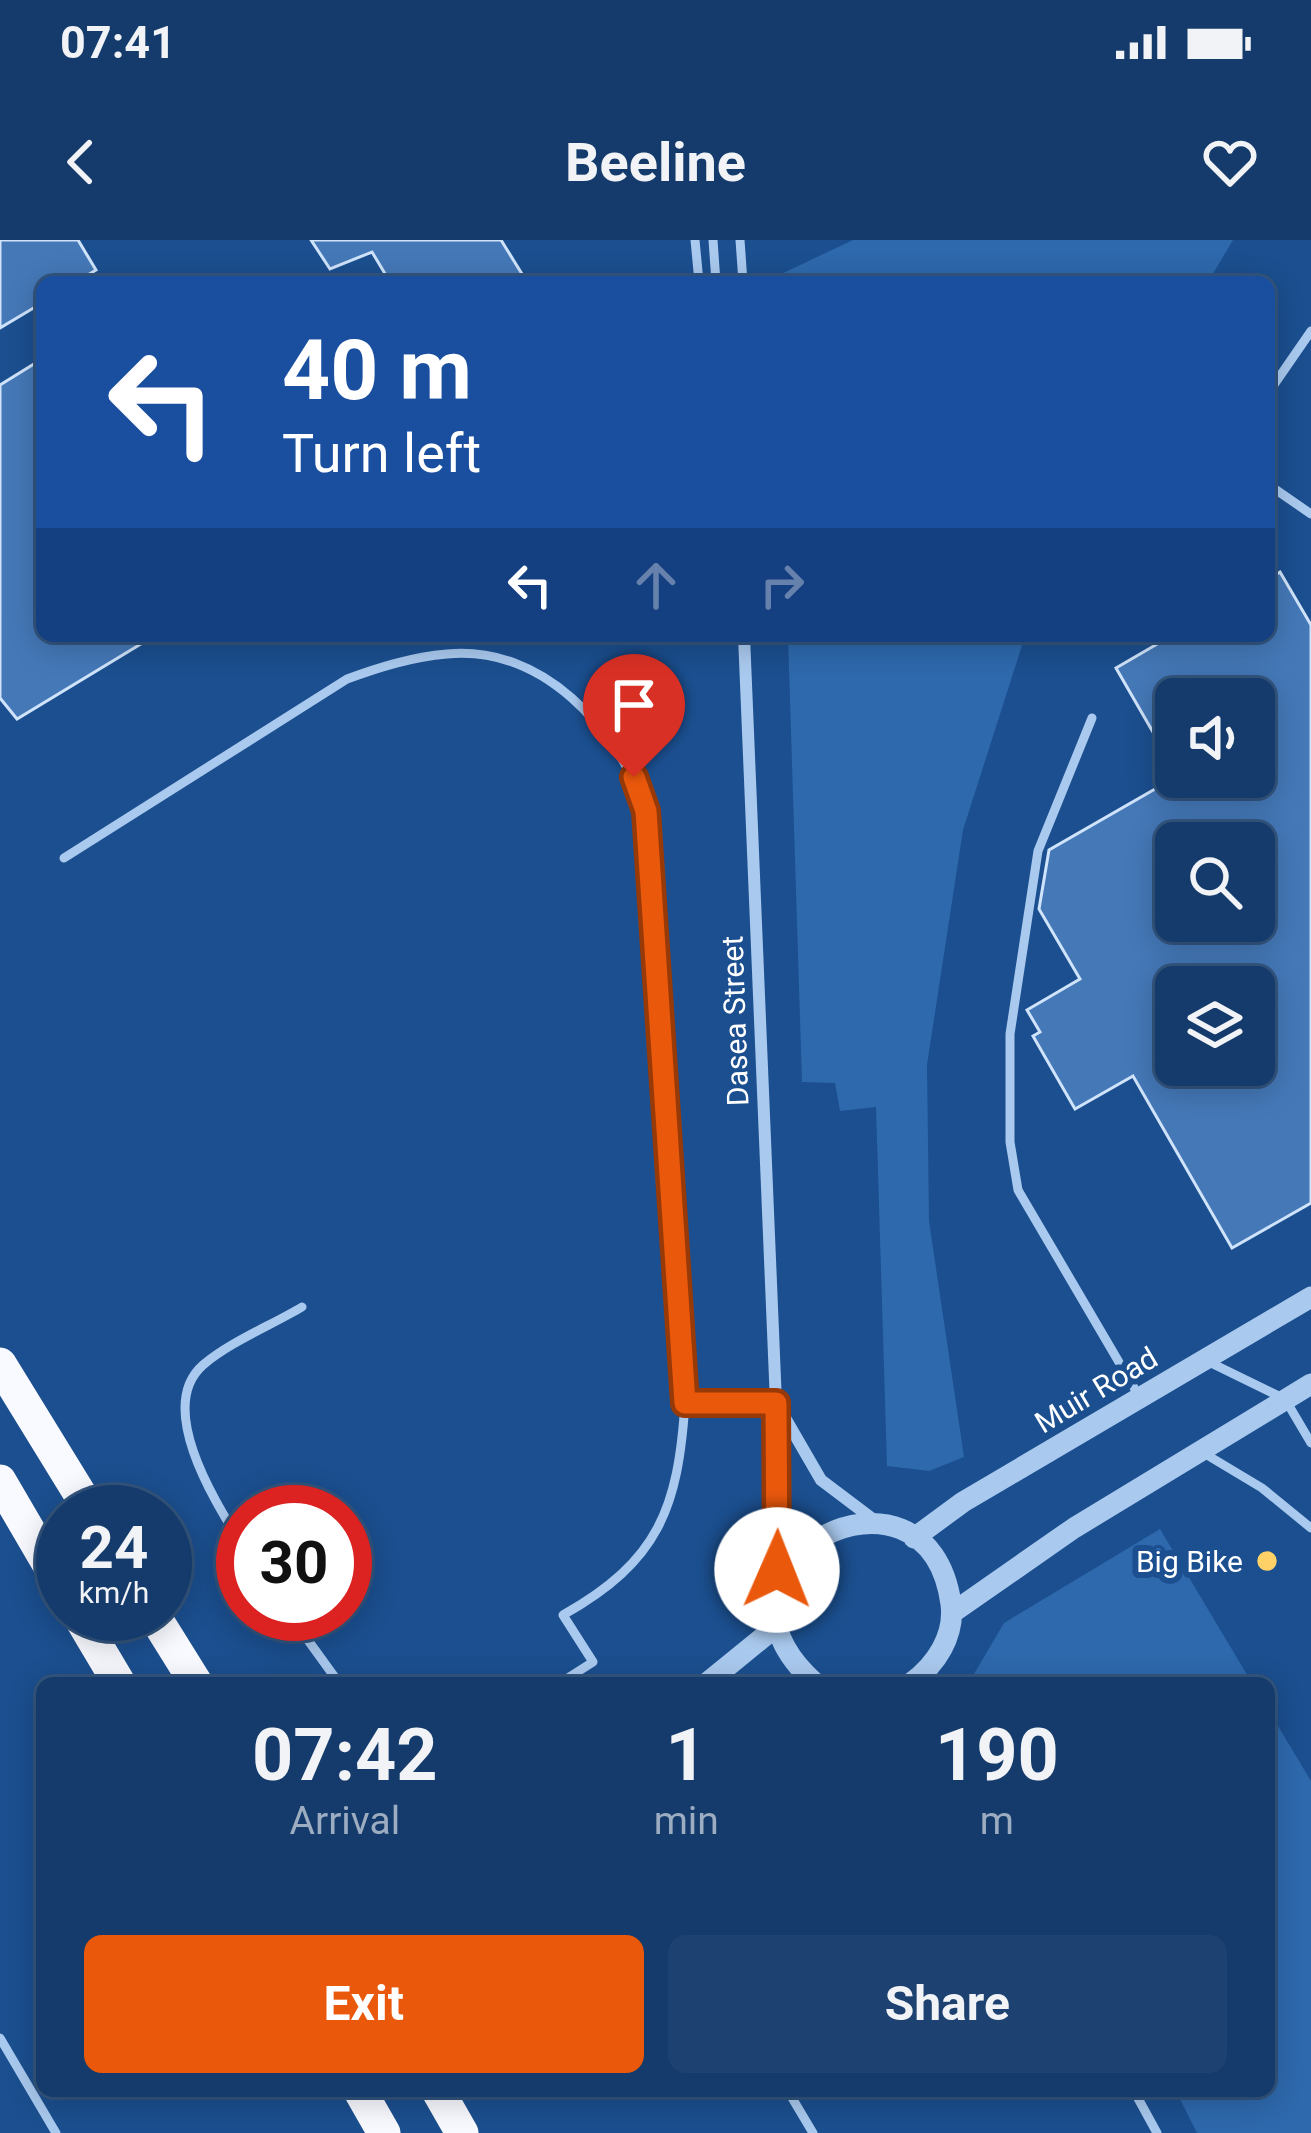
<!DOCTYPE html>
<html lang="en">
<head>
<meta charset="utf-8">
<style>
  :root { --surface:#143b6b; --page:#1d4271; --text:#f1f3f6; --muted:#9dadc1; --line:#33557e; --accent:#ea580c }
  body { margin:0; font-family:Roboto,sans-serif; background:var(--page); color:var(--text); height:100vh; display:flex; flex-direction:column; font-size:45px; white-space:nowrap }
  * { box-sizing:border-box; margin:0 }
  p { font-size:39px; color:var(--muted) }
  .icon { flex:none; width:66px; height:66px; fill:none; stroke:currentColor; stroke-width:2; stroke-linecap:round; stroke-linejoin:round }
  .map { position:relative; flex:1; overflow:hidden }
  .details { position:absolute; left:36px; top:1437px; width:1239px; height:420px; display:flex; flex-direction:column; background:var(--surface); border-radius:18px; box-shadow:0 6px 30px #0003,0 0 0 3px var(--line) }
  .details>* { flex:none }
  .hud { position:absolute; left:36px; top:36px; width:1239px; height:366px; border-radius:18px; box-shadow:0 6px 30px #0003,0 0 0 3px var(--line); background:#1a4fa0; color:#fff; overflow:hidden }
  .buttons { position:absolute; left:1155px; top:438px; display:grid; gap:24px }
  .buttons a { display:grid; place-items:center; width:120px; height:120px; border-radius:18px; background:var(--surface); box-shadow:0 6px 30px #0003,0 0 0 3px var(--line); font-size:60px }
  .speed { position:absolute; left:36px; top:1245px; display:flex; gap:24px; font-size:60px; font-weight:700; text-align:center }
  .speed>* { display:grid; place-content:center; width:156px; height:156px; border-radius:50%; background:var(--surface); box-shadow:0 6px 30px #0003,0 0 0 3px var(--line); line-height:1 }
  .speed small { font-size:30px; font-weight:400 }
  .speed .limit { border:18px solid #d22; background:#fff; color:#111 }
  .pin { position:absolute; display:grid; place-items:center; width:102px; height:102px; color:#fff; margin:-123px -51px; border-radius:50% 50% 50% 0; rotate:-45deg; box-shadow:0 0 12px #0007 }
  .pin .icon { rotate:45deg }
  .me { position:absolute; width:132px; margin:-66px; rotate:1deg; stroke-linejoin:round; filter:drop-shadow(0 0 9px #0008) }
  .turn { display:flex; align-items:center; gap:42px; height:252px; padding:0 48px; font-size:54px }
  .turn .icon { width:156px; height:156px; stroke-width:2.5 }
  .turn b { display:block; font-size:84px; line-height:102px }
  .lanes { display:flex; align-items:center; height:114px; padding:0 48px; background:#0003; justify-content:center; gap:60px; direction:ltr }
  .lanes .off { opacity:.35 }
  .eta { display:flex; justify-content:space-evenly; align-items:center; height:204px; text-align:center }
  .eta b { font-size:72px; font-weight:700; line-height:84px }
  .primary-button { display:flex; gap:24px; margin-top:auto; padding:24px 48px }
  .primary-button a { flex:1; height:138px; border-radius:18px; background:var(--accent); color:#fff; font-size:48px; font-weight:700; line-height:138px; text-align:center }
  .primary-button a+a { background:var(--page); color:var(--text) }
  .status { display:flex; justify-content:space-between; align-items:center; height:84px; padding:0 60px; background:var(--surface); direction:ltr }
  .status svg { height:33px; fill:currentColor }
  header { display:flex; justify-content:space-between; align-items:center; height:156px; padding:0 48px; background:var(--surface); font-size:54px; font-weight:700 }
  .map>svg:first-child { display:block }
  .green { fill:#2e69ad }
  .building { fill:#4478b7; stroke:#cfe3fa; stroke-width:3; fill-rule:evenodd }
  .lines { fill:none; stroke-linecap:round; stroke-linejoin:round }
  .service { stroke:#a9c9ee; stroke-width:9 }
  .minor { stroke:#a9c9ee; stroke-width:12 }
  .tertiary { stroke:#a9c9ee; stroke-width:21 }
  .trunk { stroke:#f8faff; stroke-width:33 }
  .route-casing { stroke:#983908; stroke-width:30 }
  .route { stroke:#ea580c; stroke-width:21 }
  .poi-dot { fill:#ffd166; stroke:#1b4f8f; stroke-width:4.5 }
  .labels { text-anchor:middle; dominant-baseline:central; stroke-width:12; stroke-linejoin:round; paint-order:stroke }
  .street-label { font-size:30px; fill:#fff; stroke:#1b4f8f }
  .poi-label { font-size:30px; fill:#fff; stroke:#1b4f8f; text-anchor:end }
</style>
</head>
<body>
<div class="status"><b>07:41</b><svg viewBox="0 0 49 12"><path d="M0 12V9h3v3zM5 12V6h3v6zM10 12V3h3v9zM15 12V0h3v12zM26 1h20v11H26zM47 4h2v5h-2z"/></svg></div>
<header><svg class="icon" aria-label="back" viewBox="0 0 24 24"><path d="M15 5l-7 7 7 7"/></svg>Beeline<svg class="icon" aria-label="heart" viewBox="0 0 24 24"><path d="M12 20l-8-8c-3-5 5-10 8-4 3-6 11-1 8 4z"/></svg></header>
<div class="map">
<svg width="1311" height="1893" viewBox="0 0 1311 1893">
  <rect width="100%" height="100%" fill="#1b4f8f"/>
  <path class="green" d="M853 0H1233L1208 42H777V36Z
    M788 396H1025L963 590 927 825 929 981 964 1217 929 1231 887 1226 876 867 840 871 835 843 802 842Z
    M1160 1289 1252 1443H973L971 1439 1004 1383Z
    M1269 1471 1311 1541V1893H1197L1176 1851H1269Z"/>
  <path class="building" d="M0 0H78L96 30 76 42H42V63L0 88Z
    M311 0H501L527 42H390L372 12 330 29Z
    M42 119V396H154L17 479 0 458V145Z
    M1280 332 1311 385V963L1232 1008 1133 836 1075 869 1033 796 1040 792 1027 770 1080 739 1039 669 1049 610 1176 537H1254V459H1176V532L1116 428 1171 396H1269V339ZM1176 603H1254V681H1176ZM1176 747H1254V825H1176Z"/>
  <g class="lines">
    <path class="service" d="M695 0 699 42
      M713 0 716 42
      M740 0 743 42
      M1269 152 1311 91
      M1269 245 1311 274
      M1092 478 1038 611 1010 794V902L1018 950 1140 1158
      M64 618 347 439C380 427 412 417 447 414 543 405 617 488 646 570L685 1163
      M1209 1122 1285 1159 1311 1203
      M1202 1212 1262 1248 1311 1288
      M243 1307C218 1266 154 1168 203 1125 230 1102 270 1086 302 1067
      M289 1374 339 1443
      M560 1443 593 1422 563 1375C659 1321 678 1268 685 1163H776
      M0 1798 56 1893
      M788 1851 813 1893
      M1134 1851 1157 1893"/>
    <path class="minor" d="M744 396 776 1163 777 1345
      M777 1164 821 1240 878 1283"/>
    <path class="tertiary" d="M914 1298 963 1262 1311 1057
      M952 1373 1074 1288 1311 1144
      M707 1443 778 1385
      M815 1443C680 1323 928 1197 951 1364 955 1396 936 1425 911 1443"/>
    <path class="trunk" d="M0 1124 91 1272
      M0 1241 63 1349
      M78 1374 119 1443
      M153 1374 196 1443
      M360 1851 384 1893
      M438 1851 462 1893"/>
  </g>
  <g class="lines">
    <g class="route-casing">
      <path id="route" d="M634 537 646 571 685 1163H776L777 1330"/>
    </g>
    <use href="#route" class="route"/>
  </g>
  <circle class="poi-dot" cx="1267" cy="1321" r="12"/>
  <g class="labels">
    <g class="street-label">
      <text transform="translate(735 781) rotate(-92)">Dasea Street</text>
      <text transform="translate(1096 1150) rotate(-31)">Muir Road</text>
    </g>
    <g class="poi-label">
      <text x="1243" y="1321">Big Bike</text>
    </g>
  </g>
</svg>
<div class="buttons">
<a><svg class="icon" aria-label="sound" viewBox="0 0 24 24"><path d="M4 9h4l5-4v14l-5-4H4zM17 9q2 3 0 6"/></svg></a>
<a><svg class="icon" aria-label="search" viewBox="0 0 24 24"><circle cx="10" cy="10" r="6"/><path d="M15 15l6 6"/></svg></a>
<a><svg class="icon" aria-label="layers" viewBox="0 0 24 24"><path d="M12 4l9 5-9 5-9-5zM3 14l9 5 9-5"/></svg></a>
</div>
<div class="speed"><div>24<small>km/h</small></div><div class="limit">30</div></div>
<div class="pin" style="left:634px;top:537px;background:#d93025"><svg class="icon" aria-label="arrive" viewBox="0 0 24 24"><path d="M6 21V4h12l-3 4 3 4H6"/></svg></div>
<svg class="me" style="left:777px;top:1330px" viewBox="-20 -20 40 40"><circle r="19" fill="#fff"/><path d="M0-13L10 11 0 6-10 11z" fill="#ea580c"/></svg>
<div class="hud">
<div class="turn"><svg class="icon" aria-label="left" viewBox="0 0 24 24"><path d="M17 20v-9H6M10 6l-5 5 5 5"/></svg><div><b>40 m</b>Turn left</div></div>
<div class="lanes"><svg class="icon" aria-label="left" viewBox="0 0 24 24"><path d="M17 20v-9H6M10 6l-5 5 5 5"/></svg><svg class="icon off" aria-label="ahead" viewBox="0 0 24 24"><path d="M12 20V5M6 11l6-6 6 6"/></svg><svg class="icon off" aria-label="right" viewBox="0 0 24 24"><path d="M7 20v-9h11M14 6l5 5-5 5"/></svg></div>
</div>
<section class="details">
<div class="eta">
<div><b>07:42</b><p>Arrival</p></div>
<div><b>1</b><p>min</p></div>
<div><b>190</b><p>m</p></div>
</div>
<div class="primary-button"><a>Exit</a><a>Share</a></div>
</section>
</div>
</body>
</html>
